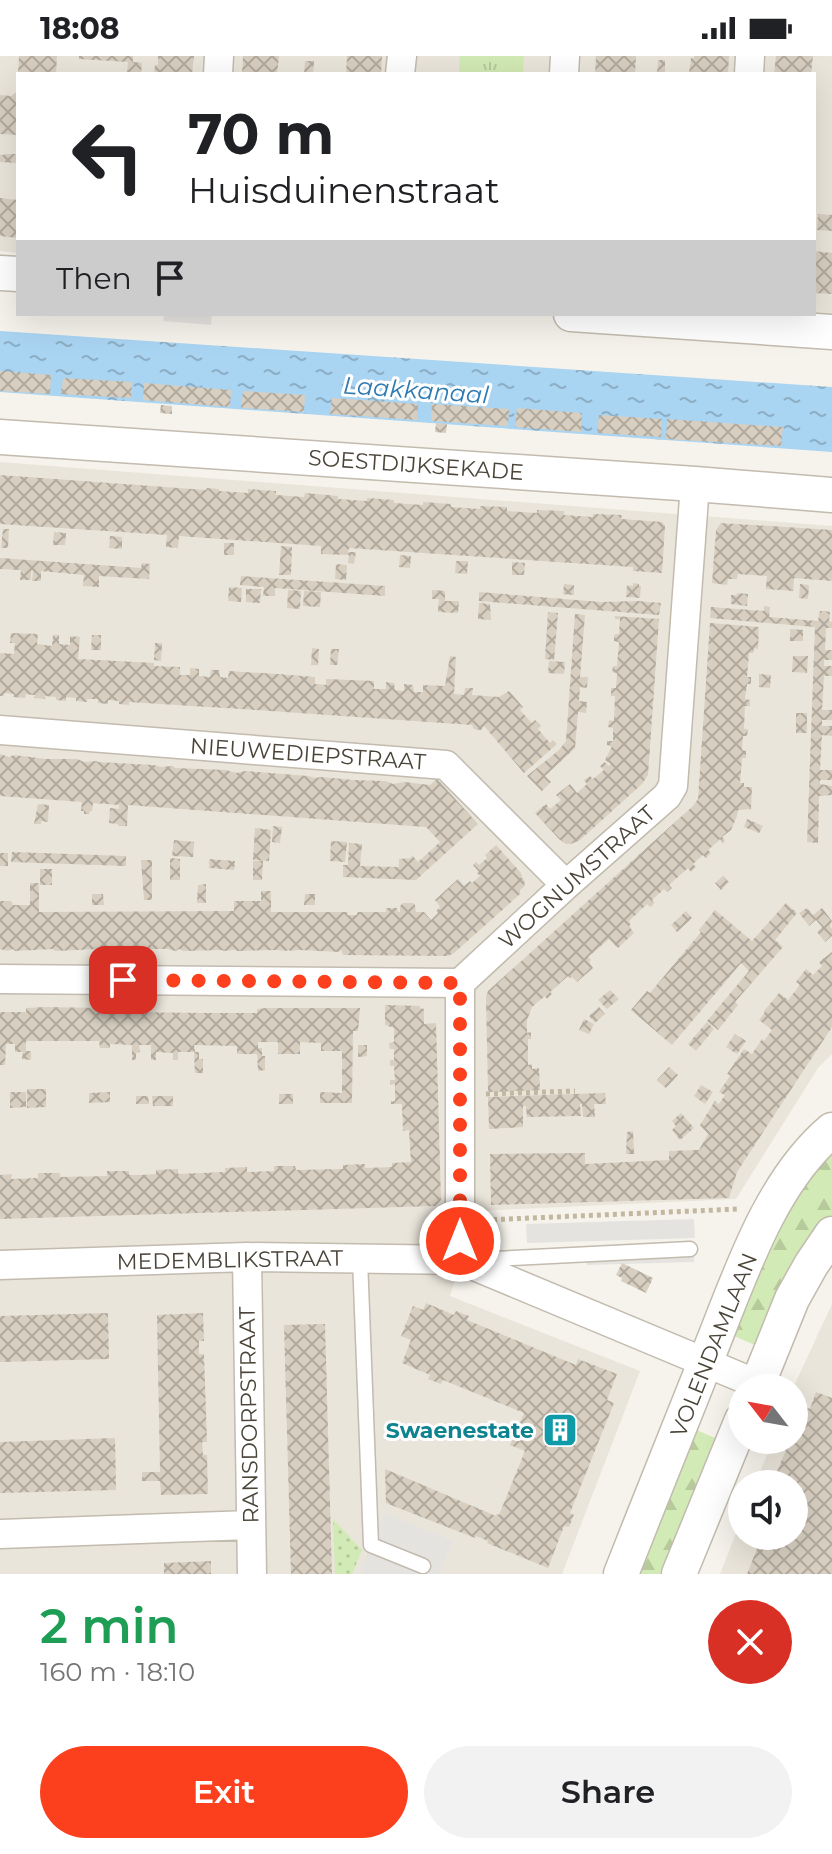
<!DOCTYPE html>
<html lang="en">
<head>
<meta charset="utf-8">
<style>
  :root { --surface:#fff; --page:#f2f2f2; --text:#202124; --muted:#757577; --accent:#fc3f1d }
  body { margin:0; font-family:Montserrat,sans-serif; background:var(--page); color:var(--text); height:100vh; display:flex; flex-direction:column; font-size:30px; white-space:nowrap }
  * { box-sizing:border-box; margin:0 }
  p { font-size:26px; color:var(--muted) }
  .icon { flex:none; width:44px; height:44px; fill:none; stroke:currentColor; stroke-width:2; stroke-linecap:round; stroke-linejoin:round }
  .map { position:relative; height:1518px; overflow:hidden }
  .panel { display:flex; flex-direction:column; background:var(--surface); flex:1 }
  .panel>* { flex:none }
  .banner { position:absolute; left:16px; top:16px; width:800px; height:244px; border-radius:0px; box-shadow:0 8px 32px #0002; background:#fff; color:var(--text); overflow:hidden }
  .needle { width:52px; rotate:301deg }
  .tools { position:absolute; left:728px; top:1318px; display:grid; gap:16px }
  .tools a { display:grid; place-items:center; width:80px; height:80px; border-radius:50%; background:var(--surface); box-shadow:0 8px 32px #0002; font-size:40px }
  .pin { position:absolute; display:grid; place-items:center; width:68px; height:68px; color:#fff; margin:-34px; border-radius:16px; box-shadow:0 4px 12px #0006 }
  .me { position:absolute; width:88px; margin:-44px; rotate:0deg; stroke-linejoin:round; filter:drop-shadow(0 0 6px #0008) }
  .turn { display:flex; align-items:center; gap:28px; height:168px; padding:0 40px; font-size:36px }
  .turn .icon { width:104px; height:104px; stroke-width:2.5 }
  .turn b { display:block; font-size:56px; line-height:68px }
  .then { display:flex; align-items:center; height:76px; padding:0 40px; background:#0003; gap:16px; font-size:30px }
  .round { display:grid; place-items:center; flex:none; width:84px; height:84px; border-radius:42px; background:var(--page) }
  .head { display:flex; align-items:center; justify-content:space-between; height:136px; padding:0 40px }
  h1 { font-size:48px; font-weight:600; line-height:60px; color:#1e9e55 }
  .button { display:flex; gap:16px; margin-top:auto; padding:16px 40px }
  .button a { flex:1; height:92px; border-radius:48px; background:var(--accent); color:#fff; font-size:32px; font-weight:600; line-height:92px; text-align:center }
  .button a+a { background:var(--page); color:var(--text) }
  .status { display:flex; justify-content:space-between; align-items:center; height:56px; padding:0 40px; background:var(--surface); direction:ltr }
  .status svg { height:22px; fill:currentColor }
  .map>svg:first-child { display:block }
  .residential { fill:#eae5da }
  .grass { fill:url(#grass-dots) }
  .forest { fill:url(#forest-firs) }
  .park { fill:url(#park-tufts) }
  .parking { fill:#e5e3e0 }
  .water { fill:url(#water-ripples) }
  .building { fill:url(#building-cross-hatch) }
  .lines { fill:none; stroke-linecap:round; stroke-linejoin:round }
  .service-casing { stroke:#c2bbae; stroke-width:17 }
  .minor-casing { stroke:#c2bbae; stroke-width:31 }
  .tertiary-casing { stroke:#c2bbae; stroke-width:37 }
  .path { stroke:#c4b79f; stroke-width:5; stroke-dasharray:4 4; stroke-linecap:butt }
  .service { stroke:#fff; stroke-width:14 }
  .minor { stroke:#fff; stroke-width:28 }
  .tertiary { stroke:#fff; stroke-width:34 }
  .route { stroke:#fc3f1d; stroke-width:14; stroke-dasharray:0 25.2 }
  .labels { text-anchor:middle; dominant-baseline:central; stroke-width:6; stroke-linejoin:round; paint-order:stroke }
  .street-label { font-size:22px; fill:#4b4439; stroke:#fff }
  .culture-label { font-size:22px; font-weight:bold; fill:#0d838f; stroke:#fff; text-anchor:end }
  .water-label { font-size:24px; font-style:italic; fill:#2e7ab2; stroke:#fff }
</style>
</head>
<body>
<div class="status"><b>18:08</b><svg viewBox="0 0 49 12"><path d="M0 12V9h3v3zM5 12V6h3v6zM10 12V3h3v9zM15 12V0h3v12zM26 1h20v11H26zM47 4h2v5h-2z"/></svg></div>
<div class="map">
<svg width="832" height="1518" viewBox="0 0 832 1518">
  <defs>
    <pattern id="grass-dots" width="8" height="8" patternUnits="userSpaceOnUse" patternTransform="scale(2)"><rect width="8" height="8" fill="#d2eab5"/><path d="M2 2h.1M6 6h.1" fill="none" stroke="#b6ca9c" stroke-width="1.8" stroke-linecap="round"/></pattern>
    <pattern id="forest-firs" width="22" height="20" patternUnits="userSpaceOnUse" patternTransform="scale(2)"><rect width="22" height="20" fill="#d2eab5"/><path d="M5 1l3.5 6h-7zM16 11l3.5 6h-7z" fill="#b6ca9c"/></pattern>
    <pattern id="park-tufts" width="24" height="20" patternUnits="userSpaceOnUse" patternTransform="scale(2)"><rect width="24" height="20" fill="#d2eab5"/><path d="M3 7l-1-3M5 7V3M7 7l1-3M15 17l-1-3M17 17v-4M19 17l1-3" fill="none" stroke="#b6ca9c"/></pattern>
    <pattern id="water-ripples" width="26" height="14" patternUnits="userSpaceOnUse" patternTransform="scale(2)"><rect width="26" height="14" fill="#a9d4f2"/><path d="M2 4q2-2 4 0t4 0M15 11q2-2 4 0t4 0" fill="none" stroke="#8caec5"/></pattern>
    <pattern id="building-cross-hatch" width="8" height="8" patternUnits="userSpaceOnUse" patternTransform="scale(2)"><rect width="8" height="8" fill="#d8cfc1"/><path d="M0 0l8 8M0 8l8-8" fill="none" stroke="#b1aa9e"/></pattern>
  </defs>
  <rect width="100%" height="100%" fill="#f6f3ec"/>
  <path class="residential" d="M0 0H832V260L814 258V18H18V197L0 195Z
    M0 406 832 470V998L818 1012 736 1143 476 1155 450 1240 640 1315 562 1518H0Z
    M832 1248V1518H720L742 1462V1480H794V1428H755L773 1384H794L793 1332Z"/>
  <path class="grass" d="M333 1463 362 1494 352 1518H335Z"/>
  <path class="forest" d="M832 1096V1159L807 1193 759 1291 732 1279 773 1184 803 1129Z
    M690 1371 724 1386 669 1518H631Z"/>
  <path class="park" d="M460 0H524L523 18H459Z"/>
  <path class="parking" d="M164 258H212L211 269 163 265Z
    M694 1163 695 1182 527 1187 526 1168Z
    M694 1200V1206L587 1209V1204Z
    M384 1457 453 1485 439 1518H365L360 1516Z"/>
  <path class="water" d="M0 275 832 331V396L0 336Z"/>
  <path class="building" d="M19 0H57L56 18H18Z
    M79 0H133V6L142 7 141 18H127L128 6 79 3Z
    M158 0H194L192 18H154L155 9H158Z
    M243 0H279L277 18H242Z
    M347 0H382L381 18H346Z
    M596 0H636L635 18H595Z
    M694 0H729L728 18H689L691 2H694Z
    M776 0H813L811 18H774Z
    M658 4H665V18H657Z
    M305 5H314L313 18H304Z
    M18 35V79L0 78V39L11 40Z
    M4 98H18V107L0 106V99H4Z
    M0 142 18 144V182L0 180Z
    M818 158 832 159V175L817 174Z
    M814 195 832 197V238L814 237Z
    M0 315 51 319 50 338 0 335Z
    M63 322 132 326 131 342 61 338Z
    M144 327 231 334 230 351 143 344Z
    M243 335 305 339 304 356 241 352Z
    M332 342 418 348 417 364 330 358Z
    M432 348 509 353 508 370 431 365Z
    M161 349 172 350V358L160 357Z
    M517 352 582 357 581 376 515 371Z
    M599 359 662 363 661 381 597 377Z
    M667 363 783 371 781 390 666 383Z
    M436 367 447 368 446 377 435 376Z
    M0 419 206 434 207 432 219 433V435L248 437V433L276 435V439L304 441 305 437 338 440V443L367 445V442L381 443 394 444V447L423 449V446L451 448V451L480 453V450L507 451V455L537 457V454L564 455V459L593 461V458L622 459 621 463 662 466 665 470 662 517 633 515V511L349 492 348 496H356L354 508 348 507 349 499 321 498V490L179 480 178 492 166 491 167 479 0 468Z
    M721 467 832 474V525L794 522 793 535 766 533 767 520 738 518 737 523H728L727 529 712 527 716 474Z
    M3 473H9L8 492H1Z
    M54 476 66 477 65 489H53Z
    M110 480 122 481V493L109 492Z
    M224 487H234V499H224Z
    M281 490 292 491 291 519H279Z
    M400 499 411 500 410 512 399 511Z
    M0 502 141 512 142 507 150 508 149 523 99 520V531L83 530 84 519 41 515V525H32L33 515H31V524H20L21 514 0 513Z
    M456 505H468L467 518 455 517Z
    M512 506 525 507 524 519H512Z
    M336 508 347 509 346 524 335 523Z
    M241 520 385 530V540L275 532V540H263L264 531 240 529Z
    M633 527 639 528V530H641L640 542 626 541 627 529 633 530Z
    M564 528 574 529V539L563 538Z
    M800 528 809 529 808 543 799 542Z
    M229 531 242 532 241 546 228 545Z
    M246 533H261L260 547 246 546Z
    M288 534 301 535 300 553 287 552Z
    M432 534 445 535V545H459L458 557 438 556 439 543H432Z
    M304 535 321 536 320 551 303 550Z
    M479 536 601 546 638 545 661 547 659 559 479 545Z
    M737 537 748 538 747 550 731 548V539H737Z
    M479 547 490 548 491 564 478 563Z
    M764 550 770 551 769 561 818 565 820 555H825L830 556 829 565 832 566V572H826L825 594H832V604H824V610H832V620H824L822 654H832V664H822V670H832V680L822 679 820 714H832V724H820V728L832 730V739L819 740 818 787 807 786 815 571 710 562 711 551 764 555Z
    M548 556 558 557 554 604 545 603Z
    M575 558 585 559 580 621H588L587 632 580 631 579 645 587 646 586 657 578 656 575 692 545 720 551 726 542 735 527 720 559 694 566 685Z
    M615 560 659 563 648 719 642 728 580 784 571 788H566L559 783 535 757 546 748 550 753 561 744 556 739 570 728 577 737 587 728 584 724 590 720 593 723 604 714 600 710 605 706 608 710 611 708 605 704 612 690 607 689V685H613V672L608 671 609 664 614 665 615 640H611V632H616L617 617 612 616 613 610H617L619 586 614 585V582L615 578H619L620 563H615Z
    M710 567 759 571 758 593 754 592 753 597H749L747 621H751V628H747L745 643 750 644V650H745L744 673H748L747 680H743L742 694 746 695V702H742L740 727H744V731H752L751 753 738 754 737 760 731 774 722 781 725 784 723 787 720 783 708 794 711 797 706 802 703 799 693 808 696 811 691 816 688 812 669 829 672 832 667 836 664 833 652 844 654 847 652 850 650 851 647 848 629 865 631 868 629 870 634 877 618 892 609 883 588 901 591 904 589 906 593 912 577 926 572 921 570 922 568 920 550 936 552 938 547 943 545 940 532 951 527 964V977L531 976V983H528V1009L532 1008V1013L539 1012 540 1034 488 1036 486 941 488 935 693 750 698 743Z
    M790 573 803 574V585H790Z
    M11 577 38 578 37 588 52 590 53 579H59V588L70 589V580L80 581 78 603 154 607V610L180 611V619H190V612L199 613V620L210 621 211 614H219L220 621 228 622 229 615 278 618 315 621V628L326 629V623L374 625V633H386V626L394 627 395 634 404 635V628L413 629 414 636H423V629L445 630 450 600 456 601 454 638 464 639 465 632H473L472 639 499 641 509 635 523 651 520 654 532 667 535 664 541 670 538 673 550 687 553 684 557 688 524 717 484 670 481 674 474 673 472 669 256 654 129 646V649L119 648V645L108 644V648L98 647V643H87V646L76 645V642L66 641V645L56 644V641L45 640V643L34 642 35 639H32L26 638 25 642 13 641 14 638 4 637V640H0V597L14 598 15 587H10Z
    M92 579H101V594H91Z
    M155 587H162L161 605 154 604Z
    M312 592 319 593 318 609H311Z
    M331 593H339L337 609H330Z
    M793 600H808L807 617 792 616Z
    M549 605 565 606 564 618 548 617Z
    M759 618 771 619 770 632 759 631Z
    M796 657H807V677H796Z
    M0 698 9 701 14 699 46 703H77L84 706 96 705 98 706 154 709 161 711 173 710 175 712 226 714 236 717 245 715 308 720 315 722 322 721 353 724 385 725 393 728 404 726 430 729 437 723 478 768 416 824 343 821V809H348L349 787 362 788 360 810 399 811V803L411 802 412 799 418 806 440 786 426 771 128 749 127 770H118V768L109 767 110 752 119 753V749L93 747 92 755H90L89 758H84V755H81L82 746 0 740Z
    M38 748 49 749 48 766 41 765V768H34Z
    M747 763 763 770 759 777 744 771Z
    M273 770 282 771 280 787 272 786Z
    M255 772 271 774 269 805 253 804Z
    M174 784 194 786 193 801 172 800Z
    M331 785 347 786 345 806 330 805Z
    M496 789 521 817 522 820 521 821 525 825 524 831 520 834V838L509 848 454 897 448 900 343 899 341 894 339 896 300 894 291 895 289 894 285 895 276 894 237 895 235 894 224 895 222 894 183 895 179 893 176 895 167 893H137L135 895 126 893 122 895 98 893 55 895 53 893 15 895 13 893 8 895 0 893V845H11L13 849H30V827H39V856L234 855V845H261V835H271V856H348L347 859H357V856H386V852H397L398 856H400V850L403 847H413L415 849 416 856H424L431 864 438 857 436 855 440 851 435 844 458 823 464 830 470 825 472 827 480 820 477 817 479 816 473 809 476 806 479 809 487 802 485 799Z
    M12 796 126 800V810L11 806Z
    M0 797H8V810H0Z
    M170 802 180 803V824H170Z
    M209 803 235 805 234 814 209 812Z
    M141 804H152V844H144Z
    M253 805H263L262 824H253Z
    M40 813H52V829H40Z
    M723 820 729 826 721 834 715 827Z
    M206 828V847H197L198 829Z
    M92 838H103L104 849H92Z
    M305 838H315V849H304Z
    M786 847 797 857 775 884 783 891 735 946 738 949 718 974 707 965 749 915 741 907 672 989 631 954 647 935 650 937 701 876 699 874 715 854 752 885Z
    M807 852 813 859 822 852 832 865 830 870 832 873V880L825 886 817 876 822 871 816 864 809 870 799 857Z
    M686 855 692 862 677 876 671 869Z
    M832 896V971L737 1116 729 1142 491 1149 490 1098 585 1097V1108L669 1104V1095L699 1094 708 1078 700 1069 715 1045 719 1048 725 1039 719 1036 730 1020 727 1018 744 993 752 998 762 983 764 985 772 974 759 964 765 956 764 955 779 937 788 944 800 929 796 926 806 913 813 919 822 910 819 906Z
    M610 934 619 943 607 953 598 944Z
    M385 949 420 950V952L424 953V968L436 967 441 1144 435 1150 0 1163V1119L12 1118 11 1123 38 1122V1117H60V1121L107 1120V1115H129V1119H142L156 1118V1114L178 1113V1118L225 1116V1112L247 1111V1116L274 1115V1110H295L296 1114 343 1113V1109L365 1108V1112L392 1111V1107L411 1106 409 1074 403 1075 402 1048H391V1045H395V1028L390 1029V1024H395L394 1010H390V1004H394V993H390L389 989 390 987 394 986V972L385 969Z
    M45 951 102 952 111 953V956L213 957H257V953L266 952H360L358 975H353L352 1047H320V1036L342 1037V995H321V987L300 986V998H278V986H258V992H262V1000H265V1014L258 1015 257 998H237V990L194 989 195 996H199V1003H203V1017H195L194 996H178V1004H173V997L156 996V1004H151V989H139L140 996 136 997V1004H132V989L110 988V992H100L99 985H26V995H31V1004L22 1003 23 996H15V988H6L5 1009H0V956H26V952Z
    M599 951 605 958 595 967 589 960Z
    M584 963 594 968 589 978 579 974Z
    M707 966 714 973 696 995 688 988Z
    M735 978 746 985 737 998 726 991Z
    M358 989H367V1000L358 1001Z
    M669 1011 678 1019 666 1032 657 1024Z
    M701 1029 713 1036 705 1048 694 1040Z
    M27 1033H46V1051L27 1052Z
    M10 1036H26V1051L10 1052Z
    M110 1036V1046L89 1047V1037Z
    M605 1037 606 1048H594L595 1061H583L582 1048H580L581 1060 527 1061 526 1050H523V1071L489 1073 488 1041Z
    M279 1038H293V1048H279Z
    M136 1040H148L149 1048H136Z
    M152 1040H173V1050H153Z
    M681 1057 694 1072 680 1084 672 1074 676 1070 672 1065Z
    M633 1075 634 1098H626L627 1076Z
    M622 1207 653 1222 646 1237 621 1225 622 1222 616 1219Z
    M426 1247 454 1259 456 1255 469 1260 467 1264 576 1309 578 1303 617 1318 607 1344 614 1347 570 1457 574 1459 569 1471 564 1470 548 1512 487 1487 488 1485 476 1480 475 1482 386 1447 385 1413 496 1460 497 1458 499 1459 525 1395 510 1389 524 1357 443 1324 441 1328 428 1323 430 1319 402 1307 411 1284 401 1280 413 1250 423 1254Z
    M108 1257 109 1303 0 1306V1260Z
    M203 1257 204 1285H199V1298H204L207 1386H202L203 1399H207L208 1438 161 1439 160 1425H142V1416H160L157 1259Z
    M325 1268 332 1518H291L284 1269Z
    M816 1336 832 1342V1518H747L762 1480H794V1428H772L790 1384H794V1375L804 1350 810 1353Z
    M115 1382 116 1434 0 1437V1386Z
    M211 1505V1518H164V1507Z"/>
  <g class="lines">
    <g class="service-casing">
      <path id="service" d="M360 1203 371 1489 423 1510
        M474 1204 690 1193"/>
    </g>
    <g class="minor-casing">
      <path id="minor" d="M218 18 219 0
        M400 18 402 0
        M564 18 565 0
        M749 18 750 0
        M0 674 446 709 566 829
        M0 923 460 927
        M247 1201 252 1518
        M460 1204V927L566 829 667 740 673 730 695 428
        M0 1209 247 1201 460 1204 757 1328
        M0 1478 250 1469"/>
    </g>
    <g class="tertiary-casing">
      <path id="tertiary" d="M0 217 18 218
        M571 258 832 276
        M0 381 695 428 832 439
        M756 1332 792 1243 811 1209 832 1178
        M621 1518C650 1444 680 1370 709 1297 739 1223 769 1127 832 1074
        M679 1518 742 1364"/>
    </g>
    <path class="path" d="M486 1038 575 1035
      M485 1164 739 1153"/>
    <use href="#service" class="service"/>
    <use href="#minor" class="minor"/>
    <use href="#tertiary" class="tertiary"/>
  </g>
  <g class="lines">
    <path class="route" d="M123 924 460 927V1185"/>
  </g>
  <defs>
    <g id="building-square" transform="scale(1.8)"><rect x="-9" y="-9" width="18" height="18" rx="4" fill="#0f9aa8" stroke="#fff"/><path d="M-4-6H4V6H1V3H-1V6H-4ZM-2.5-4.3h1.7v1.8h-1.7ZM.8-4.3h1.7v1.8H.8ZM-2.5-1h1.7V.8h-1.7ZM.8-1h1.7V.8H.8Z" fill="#fff"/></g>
  </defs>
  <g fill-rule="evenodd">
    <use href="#building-square" x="560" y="1374"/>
  </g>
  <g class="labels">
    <g class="street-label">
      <text transform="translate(416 409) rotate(4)">SOESTDIJKSEKADE</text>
      <text transform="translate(308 698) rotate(4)">NIEUWEDIEPSTRAAT</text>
      <text transform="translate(577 821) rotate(-42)">WOGNUMSTRAAT</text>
      <text transform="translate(230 1204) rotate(-1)">MEDEMBLIKSTRAAT</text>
      <text transform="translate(714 1289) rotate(-68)">VOLENDAMLAAN</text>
      <text transform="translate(249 1359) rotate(-91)">RANSDORPSTRAAT</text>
    </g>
    <g class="culture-label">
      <text x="534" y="1374">Swaenestate</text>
    </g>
    <g class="water-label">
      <text transform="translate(416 334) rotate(4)">Laakkanaal</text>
    </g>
  </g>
</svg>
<div class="tools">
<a><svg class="needle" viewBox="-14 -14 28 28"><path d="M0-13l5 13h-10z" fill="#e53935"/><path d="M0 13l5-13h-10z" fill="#757577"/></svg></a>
<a><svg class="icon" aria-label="sound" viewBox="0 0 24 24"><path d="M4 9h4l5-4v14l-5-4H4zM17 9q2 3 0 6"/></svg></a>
</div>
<div class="pin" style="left:123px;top:924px;background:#d93025"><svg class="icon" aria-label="arrive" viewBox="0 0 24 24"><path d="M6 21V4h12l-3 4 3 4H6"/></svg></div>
<svg class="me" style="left:460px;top:1185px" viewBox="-20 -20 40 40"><circle r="17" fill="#fc3f1d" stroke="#fff" stroke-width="3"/><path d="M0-11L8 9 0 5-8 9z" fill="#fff"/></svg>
<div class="banner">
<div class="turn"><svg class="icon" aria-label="left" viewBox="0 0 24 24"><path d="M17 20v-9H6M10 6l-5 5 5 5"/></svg><div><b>70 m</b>Huisduinenstraat</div></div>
<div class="then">Then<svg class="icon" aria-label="arrive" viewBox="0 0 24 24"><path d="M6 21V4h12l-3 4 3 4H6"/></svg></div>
</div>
</div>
<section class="panel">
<div class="head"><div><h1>2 min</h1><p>160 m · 18:10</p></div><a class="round" style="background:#d93025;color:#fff"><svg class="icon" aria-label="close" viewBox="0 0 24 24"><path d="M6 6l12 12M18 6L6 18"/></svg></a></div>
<div class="button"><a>Exit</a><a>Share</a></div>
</section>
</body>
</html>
